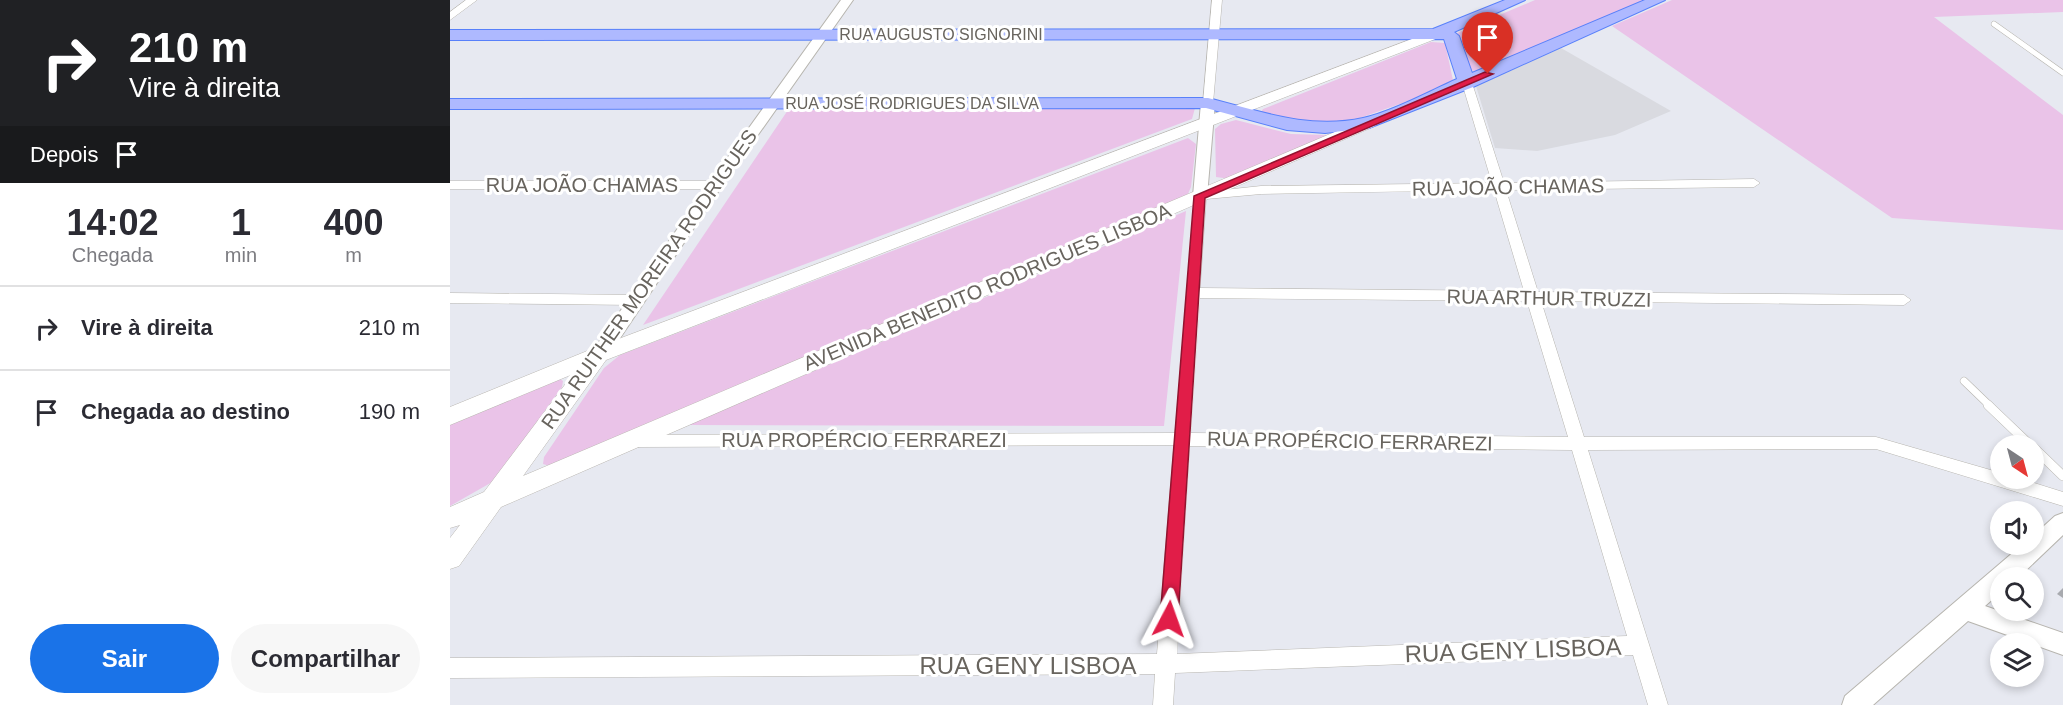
<!DOCTYPE html>
<html lang="pt">
<head>
<meta charset="utf-8">
<style>
  :root { --surface:#fff; --page:#f7f7f7; --text:#2b2b33; --muted:#7c7c81; --line:#e1e1e2; --accent:#1a73e8 }
  body { margin:0; font-family:Helvetica,sans-serif; background:var(--page); color:var(--text); height:100vh; display:flex; flex-direction:column; font-size:22px; white-space:nowrap }
  * { box-sizing:border-box; margin:0 }
  p { font-size:20px; color:var(--muted) }
  .icon { flex:none; width:33px; height:33px; fill:none; stroke:currentColor; stroke-width:2; stroke-linecap:round; stroke-linejoin:round }
  .map { position:relative; flex:1; overflow:hidden }
  .drawer { display:flex; flex-direction:column; background:var(--surface); width:450px }
  .drawer>* { flex:none }
  .top-card { background:#202124; color:#fff; overflow:hidden }
  .needle { width:39px; rotate:144deg }
  .fabs { position:absolute; left:1540px; top:435px; display:grid; gap:12px }
  .fabs a { display:grid; place-items:center; width:54px; height:54px; border-radius:50%; background:var(--surface); box-shadow:0 3px 9px #0003; font-size:30px }
  .pin { position:absolute; display:grid; place-items:center; width:51px; height:51px; color:#fff; margin:-62px -26px; border-radius:50% 50% 50% 0; rotate:-45deg; box-shadow:0 0 6px #0007 }
  .pin .icon { rotate:45deg }
  .me { position:absolute; width:66px; margin:-33px; rotate:4deg; stroke-linejoin:round; filter:drop-shadow(0 0 4px #0008) }
  .turn { display:flex; align-items:center; gap:21px; height:126px; padding:0 30px; font-size:27px }
  .turn .icon { width:78px; height:78px; stroke-width:2.5 }
  .turn b { display:block; font-size:42px; line-height:51px }
  .then { display:flex; align-items:center; height:57px; padding:0 30px; background:#0003; gap:12px; font-size:22px }
  .eta { display:flex; justify-content:space-evenly; align-items:center; height:102px; text-align:center }
  .eta b { font-size:36px; font-weight:600; line-height:42px }
  .action { display:flex; gap:12px; margin-top:auto; padding:12px 30px }
  .action a { flex:1; height:69px; border-radius:36px; background:var(--accent); color:#fff; font-size:24px; font-weight:600; line-height:69px; text-align:center }
  .action a+a { background:var(--page); color:var(--text) }
  ul { padding:0; list-style:none }
  li { display:flex; align-items:center; gap:18px; height:84px; padding:0 30px; border-top:2px solid var(--line) }
  li div { flex:1 }
  li b { display:block; font-size:22px }
  li em { font-style:normal }
  main { display:flex; flex:1; min-height:0 }
  .map>svg:first-child { display:block }
  .industrial { fill:#d9dae0 }
  .green { fill:#eac3e8 }
  .lines { fill:none; stroke-linecap:round; stroke-linejoin:round }
  .service-far2-casing { stroke:#b7b5af; stroke-width:6 }
  .service-far1-casing { stroke:#b7b5af; stroke-width:8 }
  .service-casing { stroke:#b7b5af; stroke-width:10 }
  .minor-casing { stroke:#b7b5af; stroke-width:1 }
  .tertiary-casing { stroke:#b7b5af; stroke-width:2 }
  .secondary-casing { stroke:#bab7b1; stroke-width:1 }
  .primary-casing { stroke:#5880fa; stroke-width:2 }
  .service-far2 { stroke:#fff; stroke-width:5 }
  .service-far1 { stroke:#fff; stroke-width:7 }
  .service { stroke:#fff; stroke-width:9 }
  .minor { fill:#fff; fill-rule:evenodd }
  .tertiary { fill:#fff; fill-rule:evenodd }
  .secondary { fill:#fff; fill-rule:evenodd }
  .primary { fill:#aeb9ff; fill-rule:evenodd }
  .wall { fill:#a8aaaf }
  .route { fill:#e11d48; stroke:#92132f; stroke-width:1.5 }
  .labels { text-anchor:middle; dominant-baseline:central; stroke-width:6; stroke-linejoin:round; paint-order:stroke }
  .far-street-label { font-size:16px; fill:#68645e; stroke:#fff }
  .street-label { font-size:20px; fill:#68645e; stroke:#fff }
  .near-street-label { font-size:24px; fill:#68645e; stroke:#fff }
</style>
</head>
<body>
<main>
<section class="drawer">
<div class="top-card">
<div class="turn"><svg class="icon" aria-label="right" viewBox="0 0 24 24"><path d="M7 20v-9h11M14 6l5 5-5 5"/></svg><div><b>210 m</b>Vire à direita</div></div>
<div class="then">Depois<svg class="icon" aria-label="arrive" viewBox="0 0 24 24"><path d="M6 21V4h12l-3 4 3 4H6"/></svg></div>
</div>
<div class="eta">
<div><b>14:02</b><p>Chegada</p></div>
<div><b>1</b><p>min</p></div>
<div><b>400</b><p>m</p></div>
</div>
<ul>
<li><svg class="icon" aria-label="right" viewBox="0 0 24 24"><path d="M7 20v-9h11M14 6l5 5-5 5"/></svg><div><b>Vire à direita</b></div><em>210 m</em></li>
<li><svg class="icon" aria-label="arrive" viewBox="0 0 24 24"><path d="M6 21V4h12l-3 4 3 4H6"/></svg><div><b>Chegada ao destino</b></div><em>190 m</em></li>
</ul>
<div class="action"><a>Sair</a><a>Compartilhar</a></div>
</section>
<div class="map">
<svg width="1613" height="705" viewBox="0 0 1613 705">
  <rect width="100%" height="100%" fill="#e7e9f1"/>
  <path class="industrial" d="M1111 48 1221 111 1165 135 1087 151 1045 148 1026 86Z"/>
  <path class="green" d="M1085 0H1199L1025 73 1019 67 1007 33Z
    M1222 0H1613V12L1484 17 1613 115V230L1442 218 1162 26Z
    M981 42 995 43 1004 85 904 120 877 124 810 114 813 109Z
    M745 108 742 119 193 325 338 110Z
    M786 120 841 134 878 135 781 179 766 177 765 129 771 124Z
    M738 138 746 144 741 187 737 196 100 466 93 464 94 457 154 368 170 355Z
    M736 211 714 426 238 425Z
    M110 379 113 381 112 387 44 481 0 506V425Z"/>
  <g class="lines">
    <g class="service-far2-casing">
      <path id="service-far2" d="M1544 24 1613 73"/>
    </g>
    <g class="service-far1-casing">
      <path id="service-far1" d="M1514 381 1540 406"/>
    </g>
    <g class="service-casing">
      <path id="service" d="M1538 405 1581 446
        M1584 448 1613 476"/>
    </g>
    <g class="minor-casing">
      <path id="minor" d="M16 0H27L0 20V12Z
        M762 0H772L763 103 758 106 753 103Z
        M1017 80 1022 83 1054 183 1304 179 1310 183 1304 187 1056 190 1088 292 1454 295 1461 300 1454 305 1091 301 1134 437H1426L1551 473V478H1568L1613 492V506L1426 449 1138 450 1218 705H1198L1183 655 725 673 723 705H703L705 674 0 678V658L707 654 724 445 185 447 179 446 177 441 179 436 185 435 725 433 746 193 811 186 1042 183 1012 83ZM1044 190 1074 291 750 288 756 199 811 194ZM750 298 1077 301 1118 437 741 433ZM740 446 1122 450 1177 636 727 654Z
        M0 181H265L271 185 265 189H0Z
        M0 293 186 295 193 300 186 305 0 303Z"/>
    </g>
    <g class="tertiary-casing">
      <path id="tertiary" d="M391 0H403L272 186 156 359H144L141 354 144 349 260 182Z
        M758 99 765 103 757 196 750 200 743 196 751 103Z
        M1613 513V535L1568 578H1551V592L1535 606 1613 633V655L1518 621 1423 705H1392L1395 696 1573 544H1584V535L1605 516Z"/>
    </g>
    <g class="secondary-casing">
      <path id="secondary" d="M983 31 990 35 988 38 156 360 73 476 913 120H925L927 123 925 126 51 507 9 566 0 569V538L10 525 0 528V507L34 492 123 374 0 425V407L142 349Z"/>
    </g>
    <g class="primary-casing">
      <path id="primary" d="M1055 0H1075L1004 32 1009 36 1022 73 1195 0H1215L1023 87 919 128 875 133 837 130 756 108 0 109V99L758 98C810 111 858 130 913 118 941 112 980 91 1007 79L994 39 0 40V30L983 29Z"/>
    </g>
    <use href="#service-far2" class="service-far2"/>
    <use href="#service-far1" class="service-far1"/>
    <use href="#service" class="service"/>
    <use href="#minor" class="minor"/>
    <use href="#tertiary" class="tertiary"/>
    <use href="#secondary" class="secondary"/>
    <use href="#primary" class="primary"/>
  </g>
  <path class="wall" d="M1613 588V598L1607 594Z"/>
  <path class="route" d="M1035 72 1043 74 755 198 728 619 725 625 719 627 713 625 710 619 744 196Z"/>
  <g class="labels">
    <g class="far-street-label">
      <text x="491" y="34">RUA AUGUSTO SIGNORINI</text>
      <text x="462" y="103">RUA JOSÉ RODRIGUES DA SILVA</text>
    </g>
    <g class="street-label">
      <text x="132" y="185">RUA JOÃO CHAMAS</text>
      <text transform="translate(1058 187) rotate(-1)">RUA JOÃO CHAMAS</text>
      <text transform="translate(199 279) rotate(-55)">RUA RUITHER MOREIRA RODRIGUES</text>
      <text transform="translate(537 287) rotate(-23)">AVENIDA BENEDITO RODRIGUES LISBOA</text>
      <text transform="translate(1099 298) rotate(1)">RUA ARTHUR TRUZZI</text>
      <text x="414" y="440">RUA PROPÉRCIO FERRAREZI</text>
      <text transform="translate(900 441) rotate(1)">RUA PROPÉRCIO FERRAREZI</text>
    </g>
    <g class="near-street-label">
      <text transform="translate(1063 650) rotate(-2)">RUA GENY LISBOA</text>
      <text x="578" y="665">RUA GENY LISBOA</text>
    </g>
  </g>
</svg>
<div class="fabs">
<a><svg class="needle" viewBox="-14 -14 28 28"><path d="M0-13l5 13h-10z" fill="#e53935"/><path d="M0 13l5-13h-10z" fill="#7c7c81"/></svg></a>
<a><svg class="icon" aria-label="sound" viewBox="0 0 24 24"><path d="M4 9h4l5-4v14l-5-4H4zM17 9q2 3 0 6"/></svg></a>
<a><svg class="icon" aria-label="search" viewBox="0 0 24 24"><circle cx="10" cy="10" r="6"/><path d="M15 15l6 6"/></svg></a>
<a><svg class="icon" aria-label="layers" viewBox="0 0 24 24"><path d="M12 4l9 5-9 5-9-5zM3 14l9 5 9-5"/></svg></a>
</div>
<div class="pin" style="left:1038px;top:74px;background:#d93025"><svg class="icon" aria-label="arrive" viewBox="0 0 24 24"><path d="M6 21V4h12l-3 4 3 4H6"/></svg></div>
<svg class="me" style="left:719px;top:619px" viewBox="-20 -20 40 40"><path d="M0-17L14 15 0 8-14 15z" fill="#e11d48" stroke="#fff" stroke-width="4"/></svg>
</div>
</main>
</body>
</html>
